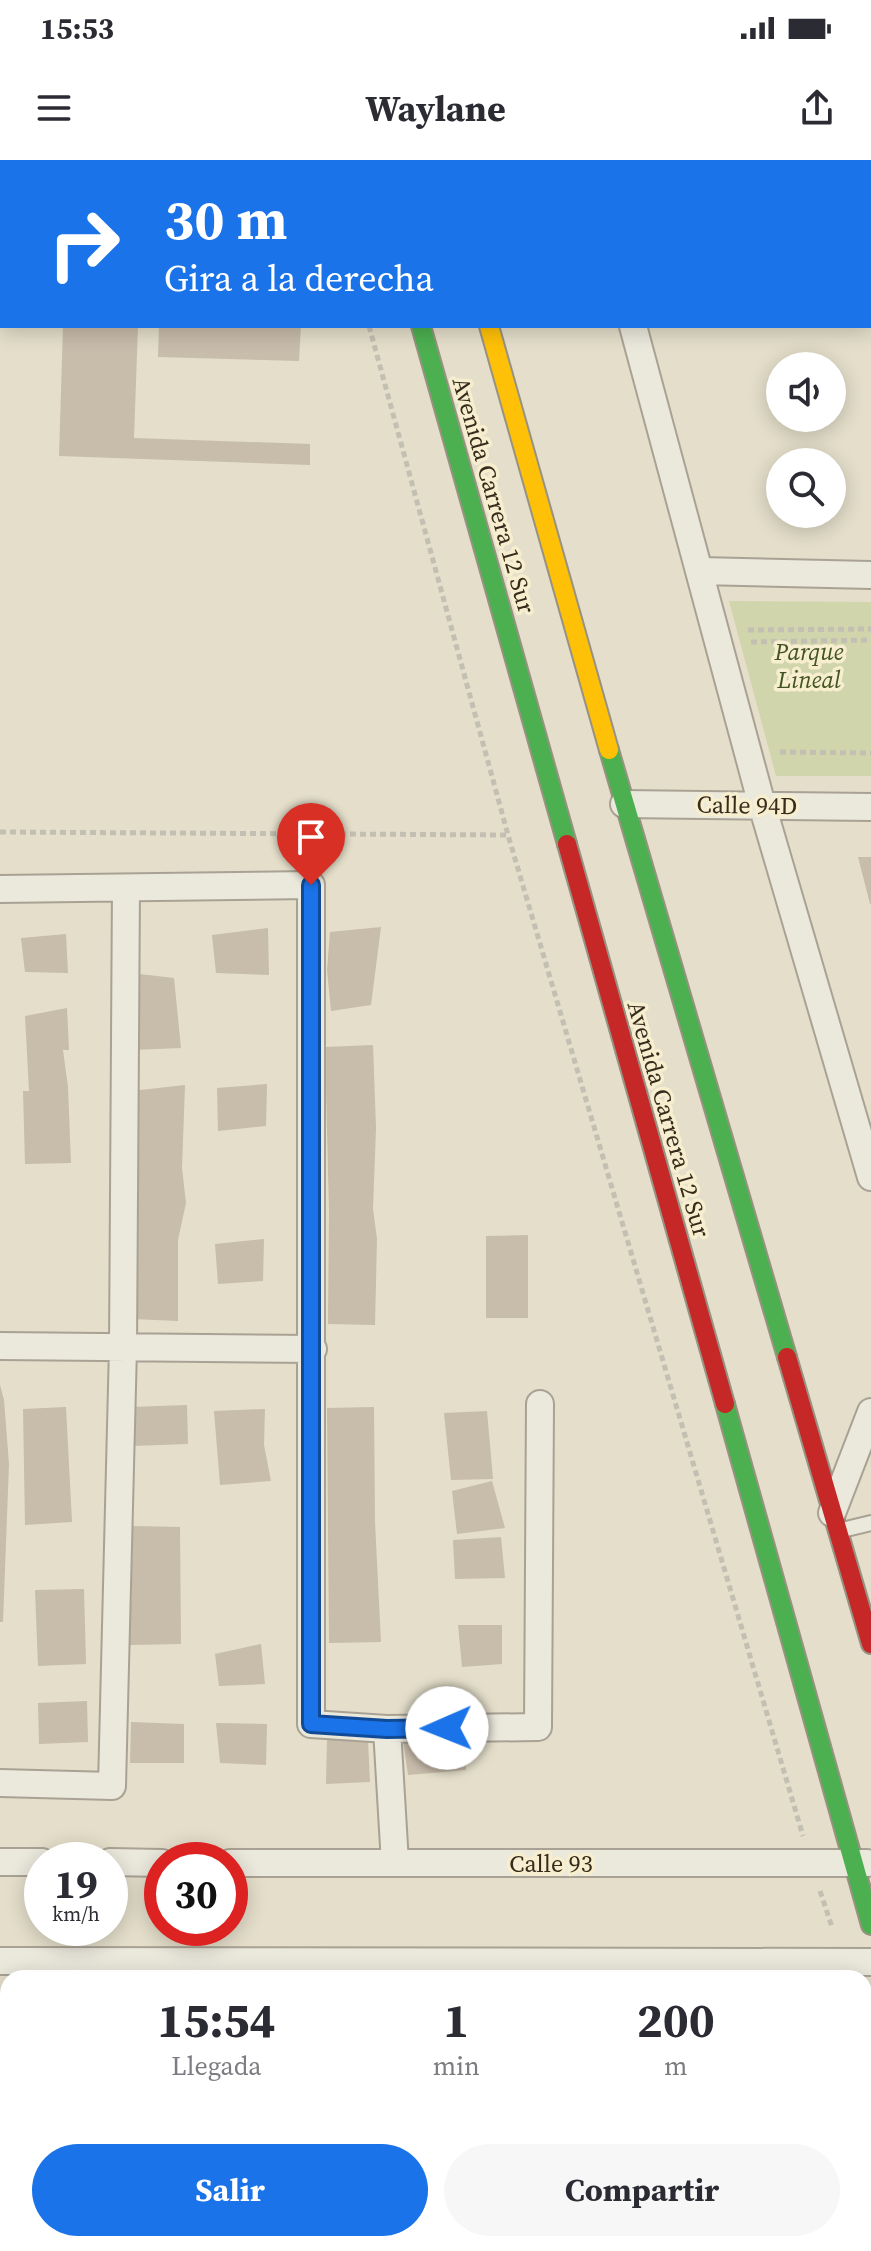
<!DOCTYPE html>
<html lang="es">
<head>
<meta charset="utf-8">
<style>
  :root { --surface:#fff; --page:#f7f7f7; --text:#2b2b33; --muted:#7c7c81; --accent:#1a73e8 }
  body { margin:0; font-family:"Source Serif 4",serif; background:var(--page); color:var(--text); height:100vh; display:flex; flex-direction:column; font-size:30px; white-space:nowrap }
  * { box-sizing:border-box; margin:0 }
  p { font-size:26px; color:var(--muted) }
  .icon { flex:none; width:44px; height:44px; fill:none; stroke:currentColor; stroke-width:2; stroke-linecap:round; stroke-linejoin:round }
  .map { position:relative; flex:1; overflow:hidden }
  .sheet { position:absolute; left:0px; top:1810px; width:872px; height:282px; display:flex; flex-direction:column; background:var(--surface); border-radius:24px 24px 0 0; box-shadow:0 4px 20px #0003 }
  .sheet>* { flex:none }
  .guide { position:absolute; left:0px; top:0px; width:872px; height:168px; box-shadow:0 4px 20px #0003; background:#1a73e8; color:#fff; overflow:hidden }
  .controls { position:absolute; left:766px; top:192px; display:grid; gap:16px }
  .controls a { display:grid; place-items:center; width:80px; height:80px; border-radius:50%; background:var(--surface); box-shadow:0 4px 20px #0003; font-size:40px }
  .speed { position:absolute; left:24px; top:1682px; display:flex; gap:16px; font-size:40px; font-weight:700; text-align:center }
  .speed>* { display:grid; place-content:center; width:104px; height:104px; border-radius:50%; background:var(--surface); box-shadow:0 4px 20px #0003; line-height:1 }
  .speed small { font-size:20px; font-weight:400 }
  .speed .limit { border:12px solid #d22; background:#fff; color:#111 }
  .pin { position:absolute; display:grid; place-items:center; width:68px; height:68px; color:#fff; margin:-82px -34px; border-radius:50% 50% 50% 0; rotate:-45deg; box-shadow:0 0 8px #0007 }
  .pin .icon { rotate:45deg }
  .me { position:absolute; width:88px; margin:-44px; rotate:269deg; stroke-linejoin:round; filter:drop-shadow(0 0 6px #0008) }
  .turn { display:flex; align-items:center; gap:28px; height:168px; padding:0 32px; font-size:36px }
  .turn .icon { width:104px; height:104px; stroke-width:2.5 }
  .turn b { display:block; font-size:56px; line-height:68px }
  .eta { display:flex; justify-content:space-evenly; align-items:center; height:136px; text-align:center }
  .eta b { font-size:48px; font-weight:700; line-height:56px }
  .action { display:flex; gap:16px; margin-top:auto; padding:16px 32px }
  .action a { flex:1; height:92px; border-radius:48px; background:var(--accent); color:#fff; font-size:32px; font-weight:700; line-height:92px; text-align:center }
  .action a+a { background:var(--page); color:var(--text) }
  .status { display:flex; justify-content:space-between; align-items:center; height:56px; padding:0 40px; background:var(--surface); direction:ltr }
  .status svg { height:22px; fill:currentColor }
  header { display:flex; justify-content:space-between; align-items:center; height:104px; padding:0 32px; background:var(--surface); font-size:36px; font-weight:700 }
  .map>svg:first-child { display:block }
  .green { fill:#d1d5ac }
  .building { fill:#c8bcab }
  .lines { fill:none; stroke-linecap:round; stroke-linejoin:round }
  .lane-casing { stroke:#a9a294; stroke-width:18 }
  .street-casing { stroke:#a9a294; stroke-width:30 }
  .fast-casing { stroke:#989283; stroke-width:22 }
  .slow-casing { stroke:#989283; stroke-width:22 }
  .jam-casing { stroke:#989283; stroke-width:22 }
  .path { stroke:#c4bfb3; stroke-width:5; stroke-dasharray:6 4; stroke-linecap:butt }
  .lane { stroke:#ebe8dc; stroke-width:14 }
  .street { stroke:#ebe8dc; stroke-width:26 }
  .fast { stroke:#4caf50; stroke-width:18 }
  .slow { stroke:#ffc107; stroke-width:18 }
  .jam { stroke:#c62828; stroke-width:18 }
  .route-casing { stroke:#114b97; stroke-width:20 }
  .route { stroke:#1a73e8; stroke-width:14 }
  .labels { text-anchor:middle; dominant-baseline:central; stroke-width:7; stroke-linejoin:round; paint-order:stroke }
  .street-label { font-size:24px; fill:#372b1c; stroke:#f6eecf }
  .park-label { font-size:24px; font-style:italic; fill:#435422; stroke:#f6eecf }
</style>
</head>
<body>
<div class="status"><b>15:53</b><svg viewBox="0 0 49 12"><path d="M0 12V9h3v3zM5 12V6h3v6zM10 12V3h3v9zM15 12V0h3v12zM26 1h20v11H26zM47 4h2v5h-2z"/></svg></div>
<header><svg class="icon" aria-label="menu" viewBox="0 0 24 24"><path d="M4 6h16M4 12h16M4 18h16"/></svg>Waylane<svg class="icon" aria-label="share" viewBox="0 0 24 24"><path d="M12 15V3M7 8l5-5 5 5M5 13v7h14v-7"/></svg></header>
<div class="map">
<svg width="871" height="2091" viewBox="0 0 871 2091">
  <rect width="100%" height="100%" fill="#e4deca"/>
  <path class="green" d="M729 441 871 442V616H776Z"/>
  <path class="building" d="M63 166H138L134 278 310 284V305L59 296Z
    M159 166H301L299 201 158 197Z
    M858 697H871V744H870Z
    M381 767 371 845 331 851 327 810 330 772Z
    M268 768 269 815 216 813 212 775Z
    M66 774 68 813 25 812 21 778Z
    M131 813 174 818 181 888 133 890Z
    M67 848 69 890H63L68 927 71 1003 25 1004 23 931H29L25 856Z
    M373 885 376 968 373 1049 377 1079 375 1165 328 1164 329 1051 325 887Z
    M267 924 266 966 218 971 217 928Z
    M185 925 182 1008 186 1043 178 1080V1161L133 1159 131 931Z
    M528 1075V1158H486V1076Z
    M264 1079 263 1121 218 1124 215 1084Z
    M0 1225 4 1240 9 1304 3 1462H0Z
    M187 1245 188 1284 132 1286 130 1247Z
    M66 1247 72 1362 25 1365 23 1249Z
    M374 1247 375 1362 381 1482 329 1483 327 1248Z
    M265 1249 264 1285 271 1321 220 1325 214 1251Z
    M487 1251 493 1319 451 1320 444 1253Z
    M492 1321 505 1368 457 1374 452 1331Z
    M133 1366 180 1367 181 1484 130 1485Z
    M501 1377 505 1418 455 1419 453 1380Z
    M84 1429 86 1504 38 1506 35 1430Z
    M458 1465H502V1504L462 1507Z
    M261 1484 265 1524 219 1526 215 1494Z
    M87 1541 88 1582 39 1584 38 1543Z
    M131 1562 184 1564V1603H130Z
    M216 1563 267 1564 266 1605 220 1603Z
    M466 1578V1610L408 1615 403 1581Z
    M327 1579 368 1581 370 1622 326 1624Z"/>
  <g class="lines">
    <g class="lane-casing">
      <path id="lane" d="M838 1371 871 1363"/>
    </g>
    <g class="street-casing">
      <path id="street" d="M588 0V2
        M633 166 762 645 871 1017
        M700 411 871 415
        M624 644 871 647
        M0 729 311 725V1564L387 1569 538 1567 540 1244
        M0 1186 313 1189
        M832 1353 871 1252
        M387 1569 395 1703
        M0 1623 112 1626 123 1187 126 728
        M0 1702H42
        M110 1702 162 1703
        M230 1703H867
        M0 1801 871 1802"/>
    </g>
    <g class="fast-casing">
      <path id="fast" d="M443 0V2
        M421 166 567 684
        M609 590 787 1197
        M725 1244 871 1765"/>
    </g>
    <g class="slow-casing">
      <path id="slow" d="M489 166 609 590"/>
    </g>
    <g class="jam-casing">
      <path id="jam" d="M375 0V2
        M567 684 725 1244
        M787 1197 871 1484"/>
    </g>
    <path class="path" d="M323 0 324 2
      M369 166 508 675 803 1676
      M748 470 871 469
      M751 482 871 480
      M780 592 871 593
      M0 672 508 675
      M820 1731 832 1767
      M864 1873 871 1897"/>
    <use href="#lane" class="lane"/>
    <use href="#street" class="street"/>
    <use href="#fast" class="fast"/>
    <use href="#slow" class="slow"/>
    <use href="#jam" class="jam"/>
  </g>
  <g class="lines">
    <g class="route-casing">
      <path id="route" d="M311 725V1564L387 1569 447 1568"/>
    </g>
    <use href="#route" class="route"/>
  </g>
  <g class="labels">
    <g class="street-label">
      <text transform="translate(494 335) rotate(74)">Avenida Carrera 12 Sur</text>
      <text transform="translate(747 645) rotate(1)">Calle 94D</text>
      <text transform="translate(669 959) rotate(74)">Avenida Carrera 12 Sur</text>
      <text x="551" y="1703">Calle 93</text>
    </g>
    <g class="park-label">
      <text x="809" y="491">Parque<tspan x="809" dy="28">Lineal</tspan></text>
    </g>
  </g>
</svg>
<div class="controls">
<a><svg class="icon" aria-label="sound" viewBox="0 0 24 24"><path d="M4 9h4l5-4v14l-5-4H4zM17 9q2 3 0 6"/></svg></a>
<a><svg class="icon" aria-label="search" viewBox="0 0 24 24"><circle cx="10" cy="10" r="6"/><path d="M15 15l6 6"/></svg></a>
</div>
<div class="speed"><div>19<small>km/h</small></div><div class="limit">30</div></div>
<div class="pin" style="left:311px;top:725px;background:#d93025"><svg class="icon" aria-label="arrive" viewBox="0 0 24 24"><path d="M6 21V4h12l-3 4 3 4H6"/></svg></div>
<svg class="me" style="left:447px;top:1568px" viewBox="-20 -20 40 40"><circle r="19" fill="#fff"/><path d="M0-13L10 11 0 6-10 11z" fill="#1a73e8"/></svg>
<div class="guide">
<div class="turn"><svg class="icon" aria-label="right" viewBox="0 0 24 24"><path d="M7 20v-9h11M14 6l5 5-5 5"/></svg><div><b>30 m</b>Gira a la derecha</div></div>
</div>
<section class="sheet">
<div class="eta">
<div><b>15:54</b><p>Llegada</p></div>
<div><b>1</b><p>min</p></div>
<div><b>200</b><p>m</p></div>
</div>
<div class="action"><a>Salir</a><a>Compartir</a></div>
</section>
</div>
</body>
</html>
